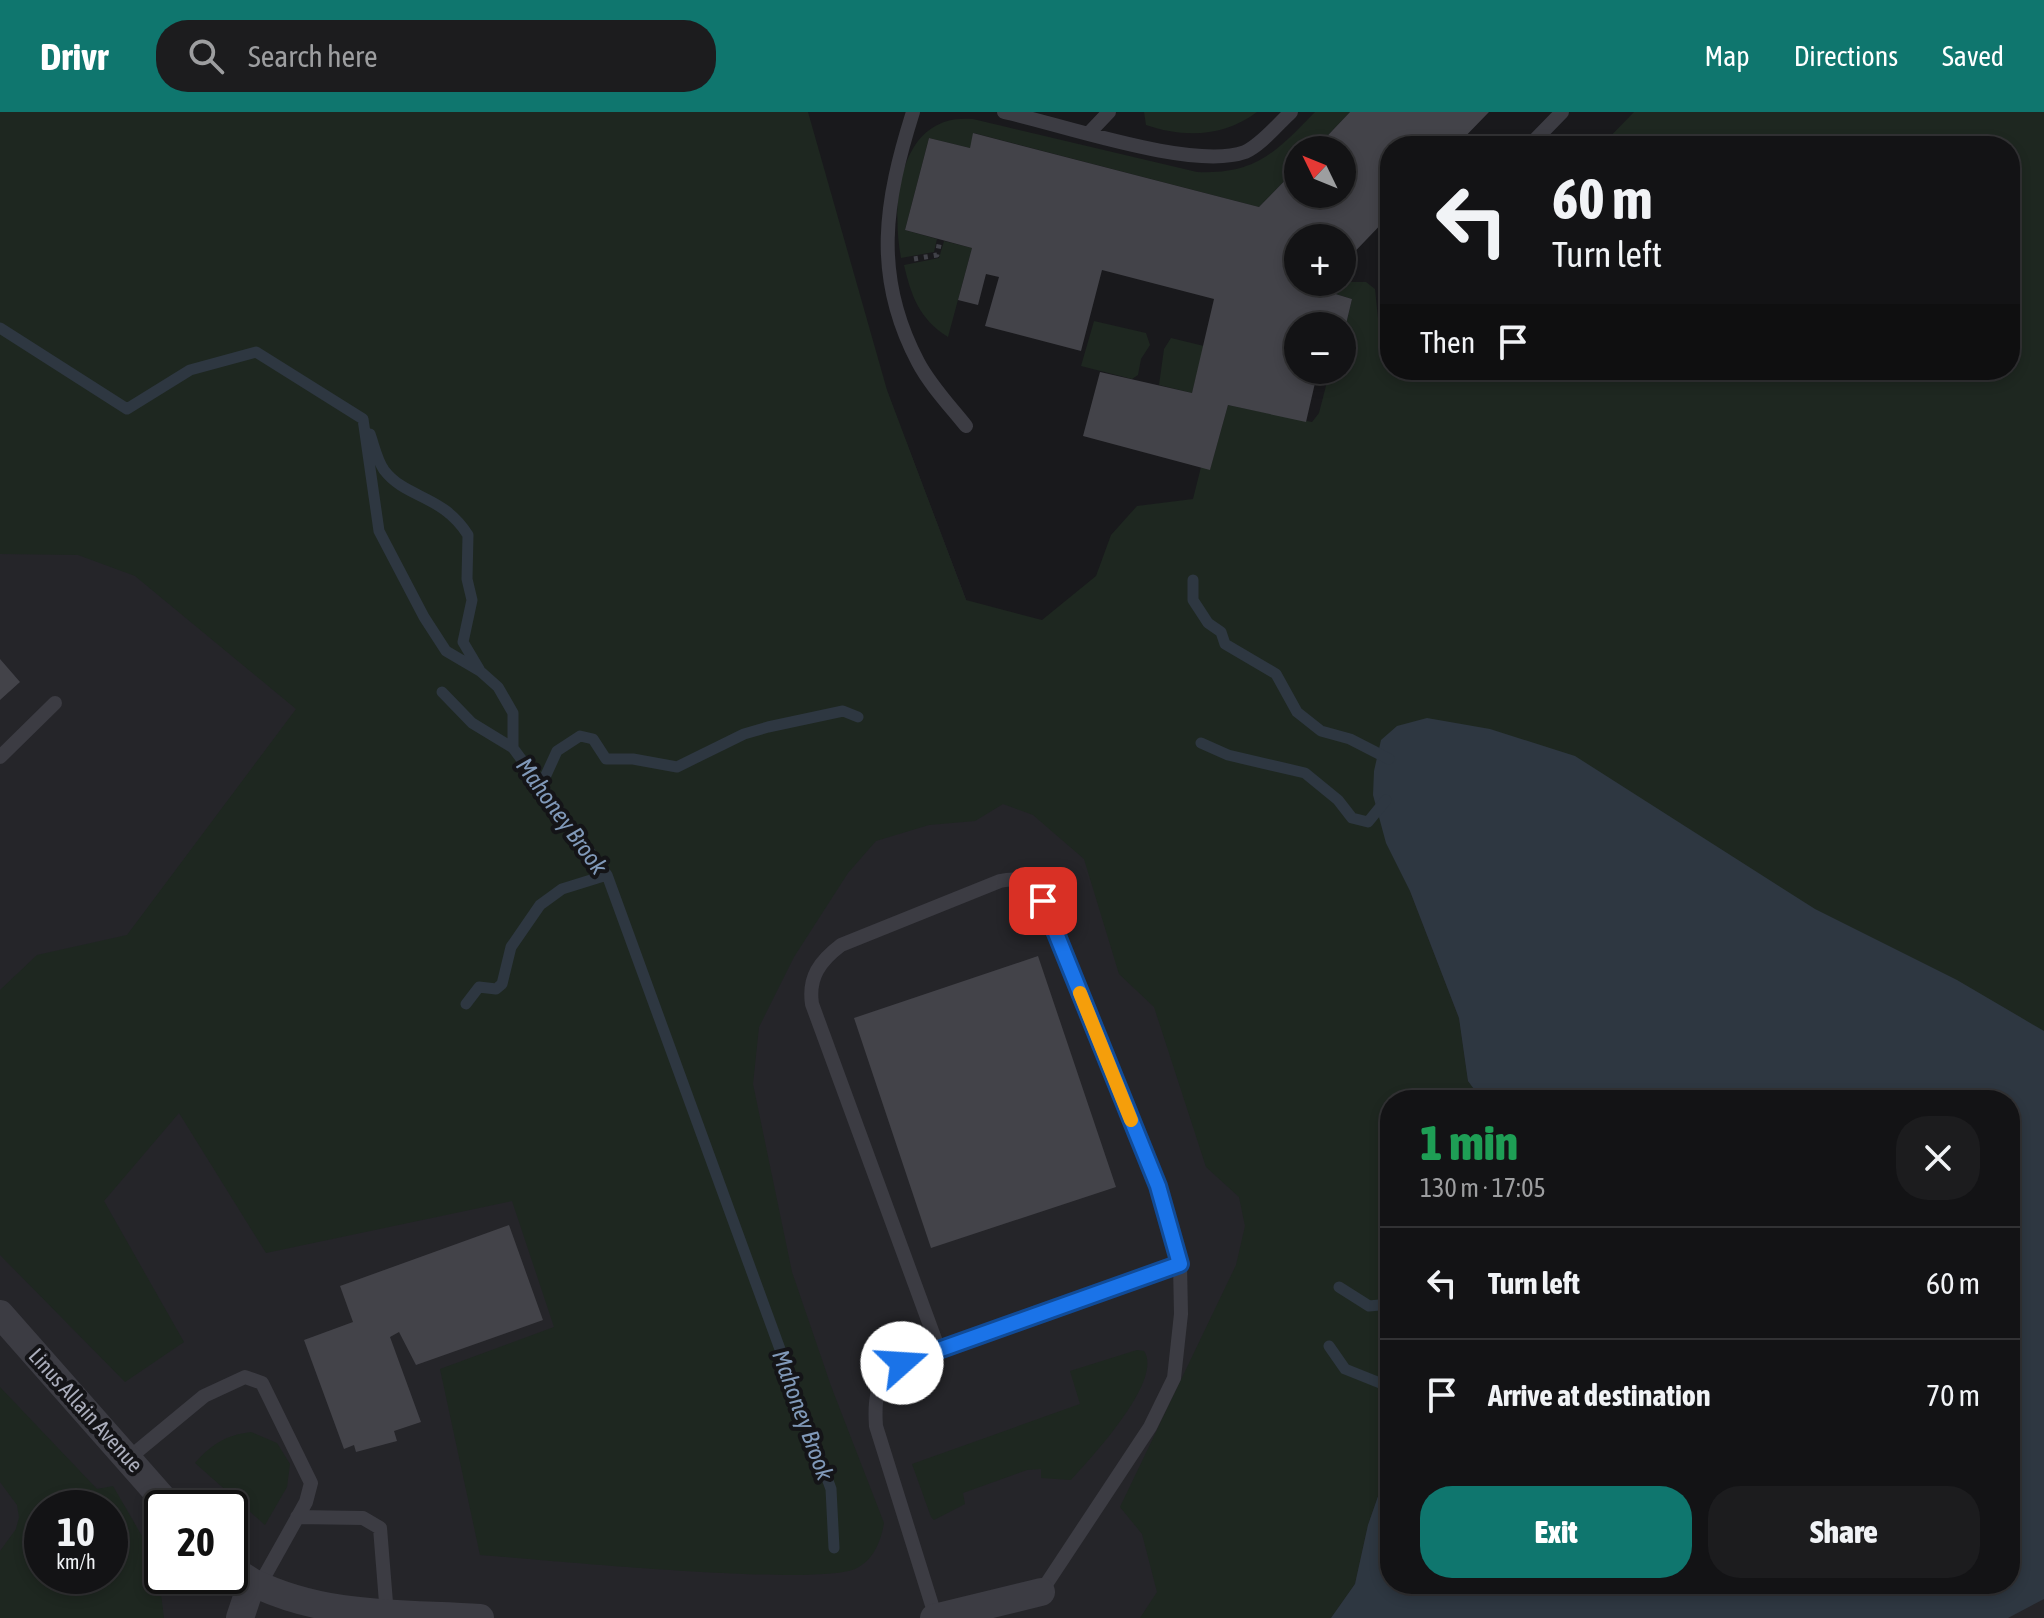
<!DOCTYPE html>
<html lang="en">
<head>
<meta charset="utf-8">
<style>
  :root { --surface:#131315; --page:#1c1c1e; --text:#f1f3f6; --muted:#9d9ea0; --line:#323234; --accent:#0f766e }
  body { margin:0; font-family:"Asap Condensed",sans-serif; background:var(--page); color:var(--text); height:100vh; display:flex; flex-direction:column; font-size:30px; white-space:nowrap }
  * { box-sizing:border-box; margin:0 }
  p { font-size:26px; color:var(--muted) }
  .icon { flex:none; width:44px; height:44px; fill:none; stroke:currentColor; stroke-width:2; stroke-linecap:round; stroke-linejoin:round }
  .map { position:relative; flex:1; overflow:hidden }
  .sheet { position:absolute; left:1380px; top:978px; width:640px; height:504px; display:flex; flex-direction:column; background:var(--surface); border-radius:32px; box-shadow:0 4px 12px #0003,0 0 0 2px var(--line) }
  .sheet>* { flex:none }
  .banner { position:absolute; left:1380px; top:24px; width:640px; height:244px; border-radius:32px; box-shadow:0 4px 12px #0003,0 0 0 2px var(--line); background:#131315; color:var(--text); overflow:hidden }
  .needle { width:52px; rotate:313deg }
  .tools { position:absolute; left:1284px; top:24px; display:grid; gap:16px }
  .tools a { display:grid; place-items:center; width:72px; height:72px; border-radius:50%; background:var(--surface); box-shadow:0 4px 12px #0003,0 0 0 2px var(--line); font-size:40px }
  .speed { position:absolute; left:24px; top:1378px; display:flex; gap:16px; font-size:40px; font-weight:700; text-align:center }
  .speed>* { display:grid; place-content:center; width:104px; height:104px; border-radius:50%; background:var(--surface); box-shadow:0 4px 12px #0003,0 0 0 2px var(--line); line-height:1 }
  .speed small { font-size:20px; font-weight:400 }
  .speed .limit { border:4px solid #111; border-radius:12px; background:#fff; color:#111 }
  .pin { position:absolute; display:grid; place-items:center; width:68px; height:68px; color:#fff; margin:-34px; border-radius:16px; box-shadow:0 4px 12px #0006 }
  .me { position:absolute; width:88px; margin:-44px; rotate:71deg; stroke-linejoin:round; filter:drop-shadow(0 0 6px #0008) }
  .turn { display:flex; align-items:center; gap:28px; height:168px; padding:0 40px; font-size:36px }
  .turn .icon { width:104px; height:104px; stroke-width:2.5 }
  .turn b { display:block; font-size:56px; line-height:68px }
  .then { display:flex; align-items:center; height:76px; padding:0 40px; background:#0003; gap:16px; font-size:30px }
  .round { display:grid; place-items:center; flex:none; width:84px; height:84px; border-radius:32px; background:var(--page) }
  .summary { display:flex; align-items:center; justify-content:space-between; height:136px; padding:0 40px }
  h1 { font-size:48px; font-weight:800; line-height:60px; color:#1e9e55 }
  .action { display:flex; gap:16px; margin-top:auto; padding:16px 40px }
  .action a { flex:1; height:92px; border-radius:32px; background:var(--accent); color:#fff; font-size:32px; font-weight:800; line-height:92px; text-align:center }
  .action a+a { background:var(--page); color:var(--text) }
  ul { padding:0; list-style:none }
  li { display:flex; align-items:center; gap:24px; height:112px; padding:0 40px; border-top:2px solid var(--line) }
  li div { flex:1 }
  li b { display:block; font-size:30px }
  li em { font-style:normal }
  header { display:flex; align-items:center; gap:48px; box-sizing:border-box; height:112px; padding:0 40px; background:var(--accent); color:#fff }
  header strong { font-size:38px }
  nav { display:flex; gap:44px; margin-inline-start:auto; font-size:28px }
  .search { width:560px; height:72px; background:var(--page); display:flex; align-items:center; gap:20px; box-sizing:border-box; padding:0 28px; border-radius:32px; color:var(--muted); font-size:30px }
  .map>svg:first-child { display:block }
  .built { fill:#252529; fill-rule:evenodd }
  .green { fill:#1e2720; fill-rule:evenodd }
  .water { fill:#2e3741 }
  .lines { fill:none; stroke-linecap:round; stroke-linejoin:round }
  .stream { stroke:#2e3741; stroke-width:11 }
  .building { fill:#434349 }
  .path { stroke:#404148; stroke-width:5; stroke-dasharray:4 6; stroke-linecap:butt }
  .service { stroke:#3c3c43; stroke-width:14 }
  .minor { stroke:#3c3c43; stroke-width:28 }
  .route-casing { stroke:#114b97; stroke-width:20 }
  .route { stroke:#1a73e8; stroke-width:14 }
  .slow { stroke:#f59e0b; stroke-width:14 }
  .labels { text-anchor:middle; dominant-baseline:central; stroke-width:8; stroke-linejoin:round; paint-order:stroke }
  .street-label { font-size:22px; fill:#abaebc; stroke:#141417 }
  .water-label { font-size:24px; font-style:italic; fill:#8099b9; stroke:#141417 }
</style>
</head>
<body>
<header>
<strong>Drivr</strong>
<div class="search"><svg class="icon" aria-label="search" viewBox="0 0 24 24"><circle cx="10" cy="10" r="6"/><path d="M15 15l6 6"/></svg>Search here</div>
<nav><a>Map</a><a>Directions</a><a>Saved</a></nav>
</header>
<div class="map">
<svg width="2044" height="1506" viewBox="0 0 2044 1506">
  <rect width="100%" height="100%" fill="#19191c"/>
  <path class="built" d="M0 0H781L1011 606 2044 649V1506H0ZM1390 988H2010V1472H1390ZM42 1396H110V1464H42ZM162 1396H230V1464H162Z"/>
  <path class="green" d="M0 0H808L887 278 966 488 1042 508 1096 464 1111 423 1137 394 1193 387 1201 355 1210 357 1228 293 1312 310 1319 301 1330 258H1342V229L1352 187 1319 177 1326 170H1366L1375 177 1378 206 1390 219V258H2010V34H1601L1634 0H2044V987L1410 779 1459 906 1468 969 1482 988H1390V1350L1368 1413 1355 1472 1331 1506H1140L1157 1480 1142 1422 1120 1395 1236 1153 1245 1114 1239 1085 1206 1055 1154 895 1119 862 1084 747 1033 703 1003 692 975 709 929 713 876 729 848 761 794 845 759 915 753 972 792 1160 831 1274 884 1411C881 1429 874 1447 857 1456 822 1476 539 1447 480 1443L440 1257 554 1215 512 1089 266 1141 179 1001 104 1089 184 1230 125 1270 0 1143V878L37 843 127 823 296 597 135 464 78 443 0 442Z
    M1144 0H1257C1224 25 1184 26 1146 13Z
    M1315 0H1350L1314 38H1298V55L1259 95 974 21 970 36 929 26 905 118 937 127 934 140 901 146C891 93 898 0 973 7L1197 60C1256 63 1277 39 1315 0Z
    M944 129 972 136 948 225C919 207 911 183 904 153L939 146Z
    M1094 209 1146 221 1150 233 1141 247 1138 263 1132 267 1081 254Z
    M1171 226 1204 234 1192 281 1159 273 1164 237Z
    M1137 1238 1144 1239C1164 1268 1091 1346 1071 1368L1041 1366V1357L1027 1358 963 1381 965 1392 934 1408 931 1405 912 1352 1080 1292 1070 1259Z
    M0 1275 97 1377 113 1374 157 1450 164 1506H0V1439L16 1417 19 1405 17 1393 0 1370ZM42 1396H110V1464H42Z
    M251 1320 277 1331 290 1352 287 1375 265 1413 195 1351C212 1332 226 1323 251 1320Z"/>
  <path class="water" d="M1427 606 1490 617 1575 644 1815 797 1957 868 2044 919V1487L2008 1506H1331L1355 1472 1368 1413 1390 1350V1472H2010V988H1482L1468 969 1459 906 1410 779 1386 731 1373 683 1374 659 1381 628 1397 614Z"/>
  <g class="lines">
    <path class="stream" d="M0 216 127 297 190 258 256 240 363 307 379 419 424 505 446 539 480 559 498 575 513 601V636L607 763 831 1377 834 1436
      M370 322C374 333 377 348 384 358 406 387 442 382 468 423L467 467 472 488 463 530 479 557
      M1193 468V488L1208 511 1221 520 1225 532 1276 562 1297 600 1321 619 1350 627 1389 647
      M442 580 472 611 513 636
      M1201 631 1228 643 1305 661 1338 688 1352 706 1368 710 1386 688
      M541 674 557 639 580 624 593 627 606 647H633L677 655 744 622 768 615 843 599 858 605
      M466 892 479 875 496 877 502 872 511 835 540 793 562 777 607 763
      M1339 1175 1369 1194 1390 1192
      M1329 1234 1345 1257 1390 1275"/>
  </g>
  <path class="building" d="M1350 0H1489L1456 34H1390V103L1342 153V126H1298V170H1326L1319 177 1352 187 1343 225 1342 214H1298V258H1318L1306 310 1228 293 1210 358 1083 324 1100 260 1192 281 1214 187 1102 158 1081 239 985 214 999 165 986 162 978 193 958 188 972 136 905 118 929 26 970 36 973 21 1259 95 1298 55V82H1342V38H1314Z
    M0 547 20 570 0 588Z
    M1038 844 1116 1075 931 1136 854 906Z
    M509 1113 543 1208 416 1253 399 1220 390 1225 421 1310 394 1319 397 1329 356 1340 354 1333 344 1337 304 1228 353 1210 340 1174Z"/>
  <g class="lines">
    <path class="path" d="M914 147 937 143 940 128"/>
    <path class="service" d="M913 0C885 89 872 163 918 250 930 273 950 294 966 314
      M1004 0C1060 12 1193 59 1245 40 1261 33 1278 12 1291 0
      M1089 21 1109 0
      M1529 34 1562 0
      M1387 181 1390 178
      M0 645 55 591
      M129 1346 204 1284 245 1265 262 1271 311 1371 306 1390 259 1474
      M297 1405 363 1406 380 1416 387 1503
      M1041 1480 1150 1315 1174 1266 1181 1202 1180 1152 1158 1074 1043 789C1031 770 1022 764 1000 769L841 833C820 849 808 865 812 892L939 1238 1180 1152
      M936 1506 876 1314C872 1260 892 1254 939 1238"/>
    <path class="minor" d="M0 1202 171 1396
      M230 1456 252 1470 240 1506
      M252 1470C325 1506 400 1501 480 1506
      M934 1506 1041 1480"/>
  </g>
  <g class="lines">
    <g class="route-casing">
      <path id="route" d="M902 1251 1180 1152 1158 1074 1043 789"/>
    </g>
    <use href="#route" class="route"/>
    <path class="slow" d="M1080 881 1131 1008"/>
  </g>
  <g class="labels">
    <g class="street-label">
      <text transform="translate(86 1298) rotate(48)">Linus Allain Avenue</text>
    </g>
    <g class="water-label">
      <text transform="translate(562 704) rotate(54)">Mahoney Brook</text>
      <text transform="translate(803 1303) rotate(70)">Mahoney Brook</text>
    </g>
  </g>
</svg>
<div class="tools">
<a><svg class="needle" viewBox="-14 -14 28 28"><path d="M0-13l5 13h-10z" fill="#e53935"/><path d="M0 13l5-13h-10z" fill="#9d9ea0"/></svg></a>
<a>+</a>
<a>−</a>
</div>
<div class="speed"><div>10<small>km/h</small></div><div class="limit">20</div></div>
<div class="pin" style="left:1043px;top:789px;background:#d93025"><svg class="icon" aria-label="arrive" viewBox="0 0 24 24"><path d="M6 21V4h12l-3 4 3 4H6"/></svg></div>
<svg class="me" style="left:902px;top:1251px" viewBox="-20 -20 40 40"><circle r="19" fill="#fff"/><path d="M0-13L10 11 0 6-10 11z" fill="#1a73e8"/></svg>
<div class="banner">
<div class="turn"><svg class="icon" aria-label="left" viewBox="0 0 24 24"><path d="M17 20v-9H6M10 6l-5 5 5 5"/></svg><div><b>60 m</b>Turn left</div></div>
<div class="then">Then<svg class="icon" aria-label="arrive" viewBox="0 0 24 24"><path d="M6 21V4h12l-3 4 3 4H6"/></svg></div>
</div>
<section class="sheet">
<div class="summary"><div><h1>1 min</h1><p>130 m · 17:05</p></div><a class="round"><svg class="icon" aria-label="close" viewBox="0 0 24 24"><path d="M6 6l12 12M18 6L6 18"/></svg></a></div>
<ul>
<li><svg class="icon" aria-label="left" viewBox="0 0 24 24"><path d="M17 20v-9H6M10 6l-5 5 5 5"/></svg><div><b>Turn left</b></div><em>60 m</em></li>
<li><svg class="icon" aria-label="arrive" viewBox="0 0 24 24"><path d="M6 21V4h12l-3 4 3 4H6"/></svg><div><b>Arrive at destination</b></div><em>70 m</em></li>
</ul>
<div class="action"><a>Exit</a><a>Share</a></div>
</section>
</div>
</body>
</html>
